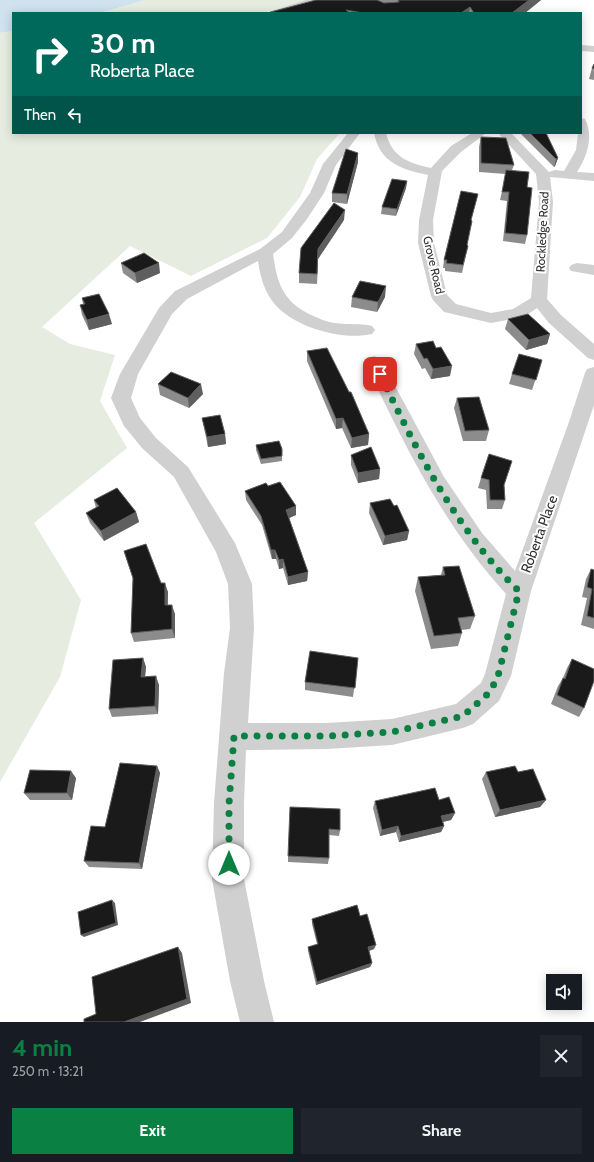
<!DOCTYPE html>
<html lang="en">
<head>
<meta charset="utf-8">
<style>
  :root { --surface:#171b24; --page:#20242c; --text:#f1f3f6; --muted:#9ea1a6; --accent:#0b8043 }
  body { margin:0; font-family:Cabin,sans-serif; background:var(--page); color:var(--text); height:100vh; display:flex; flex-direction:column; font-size:15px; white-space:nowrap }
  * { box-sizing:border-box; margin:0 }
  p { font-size:13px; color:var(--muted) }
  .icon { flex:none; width:22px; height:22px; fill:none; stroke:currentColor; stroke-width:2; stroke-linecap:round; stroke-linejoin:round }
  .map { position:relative; height:1022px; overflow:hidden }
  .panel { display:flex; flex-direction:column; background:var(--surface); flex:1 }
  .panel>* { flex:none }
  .banner { position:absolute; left:12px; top:12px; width:570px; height:122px; border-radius:0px; box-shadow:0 2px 10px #0003; background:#00695c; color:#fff; overflow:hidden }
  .buttons { position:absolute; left:546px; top:974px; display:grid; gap:8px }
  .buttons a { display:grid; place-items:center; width:36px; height:36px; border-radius:0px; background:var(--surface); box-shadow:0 2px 10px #0003; font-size:20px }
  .pin { position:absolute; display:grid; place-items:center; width:34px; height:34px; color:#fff; margin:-17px; border-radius:8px; box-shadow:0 2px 6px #0006 }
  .me { position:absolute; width:44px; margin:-22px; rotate:0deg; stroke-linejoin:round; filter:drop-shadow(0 0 3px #0008) }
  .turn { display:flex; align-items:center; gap:14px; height:84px; padding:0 12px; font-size:18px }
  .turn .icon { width:52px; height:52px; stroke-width:2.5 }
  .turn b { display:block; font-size:28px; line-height:34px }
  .then { display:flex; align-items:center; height:38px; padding:0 12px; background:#0003; gap:8px; font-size:15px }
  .round { display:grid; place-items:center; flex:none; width:42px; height:42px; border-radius:0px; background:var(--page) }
  .head { display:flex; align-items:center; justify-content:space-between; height:68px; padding:0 12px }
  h1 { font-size:24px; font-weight:800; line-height:30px; color:var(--accent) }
  .button { display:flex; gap:8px; margin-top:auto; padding:8px 12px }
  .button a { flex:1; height:46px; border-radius:0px; background:var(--accent); color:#fff; font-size:16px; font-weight:800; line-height:46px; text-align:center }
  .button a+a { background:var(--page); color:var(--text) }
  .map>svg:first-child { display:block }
  .green { fill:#e6ecdf }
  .water { fill:#cfe2ee }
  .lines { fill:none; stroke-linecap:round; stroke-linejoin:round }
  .minor { fill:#d0d0d0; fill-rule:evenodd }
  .wall { fill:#8c8c8c }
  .shaded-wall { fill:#5f5f5f }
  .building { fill:#1a1a1a; stroke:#5f5f5f }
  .route { stroke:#0b8043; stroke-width:7; stroke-dasharray:0 12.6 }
  .labels { text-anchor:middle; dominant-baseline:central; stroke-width:4; stroke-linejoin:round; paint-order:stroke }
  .far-street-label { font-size:12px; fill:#333; stroke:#fff }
  .street-label { font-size:14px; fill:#333; stroke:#fff }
</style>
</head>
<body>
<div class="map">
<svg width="594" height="1022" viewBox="0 0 594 1022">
  <rect width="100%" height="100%" fill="#fff"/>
  <path class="green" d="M145 0H308L263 13H100Z
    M13 31V133H340L317 159 300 197 267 238 191 276 130 246 42 327 70 344 115 355 100 401 127 448 34 523 81 600 60 677 0 782V33Z"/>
  <path class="water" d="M0 0H145L100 13H13V31L0 33Z"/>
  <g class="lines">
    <path class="minor" d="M306 0H320L318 2 284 13H269L271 11Z
      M581 45 594 46V52L581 51Z
      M581 118 585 119C594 137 587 156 577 172L594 173V181L550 177 553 202 547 299 561 315 594 344V360L588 358 549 323 537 308 524 317 491 323 444 312 433 300 431 296 418 243 419 220 428 175C401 169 380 163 374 133H386C392 157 408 163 431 168L451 146 472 133H486L461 152 442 171 433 220 434 243 447 295 456 304 491 313 513 309 531 298 539 202 536 174 498 133H511L549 172 555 170 564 171 576 150 578 133H581Z
      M348 133H360L336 165 324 193 307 219 292 238 273 254C277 282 282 300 309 314 318 318 326 322 335 323 348 325 360 323 372 326L375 330 372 334C342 341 292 327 273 302 264 290 260 276 258 261L187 299 172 314 138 374 131 398 140 418 156 438 188 467 235 543 252 584 254 628 248 723H327L392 719 456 704 481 683 485 674 506 594C444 526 404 445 365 362L368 358 374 356 380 358 444 477 482 533 515 571 569 422 585 373 587 369 594 367V405L531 591 511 676 499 701 473 724 463 728 392 745 327 749 246 750 244 803V879L264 981 274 1022H240L230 981 212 879 214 803 224 673 230 628 228 584 216 552 174 477 142 448 124 426 111 398 120 374 159 308 175 291 260 249 282 232 310 193 323 164Z
      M577 263 594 265V275L571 271 569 268 571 265Z"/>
  </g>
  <path class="wall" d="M316 0H541L525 13H267Z
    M594 64V80L589 79 592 68Z
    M520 133H546L558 158 555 166 554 167Z
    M481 137 514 165 512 170 527 187V235L525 244 503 241 507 201 500 200 506 174 479 172V147Z
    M358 162 347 204 332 202V193Z
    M407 181 406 188 396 216 381 214 382 207Z
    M478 194 471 220 467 245 468 246 462 273 445 271V268H443L444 260Z
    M344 220 318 259 317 284 299 283V273Z
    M121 263 160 273 137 283 123 273Z
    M352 297H385L377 312 351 307Z
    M82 298 112 324 89 330 82 315 80 305 83 304Z
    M508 319 550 334 547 344 526 350 505 329Z
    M416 344 450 376 431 379 425 368 422 369 414 354Z
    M307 351 369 434 368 445 351 448 342 428 336 429 307 361Z
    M542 360 532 390 509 384 512 374Z
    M158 384 203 394 189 408 160 395Z
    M457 398 489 430 486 441H463L454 408Z
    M202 418 225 434 226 444 208 447 204 428Z
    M256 445 282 449V461L261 464 256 450Z
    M351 455 380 469 379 479 358 483 351 465Z
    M481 478 504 485 505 500 502 509H487L486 490 478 488Z
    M268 486 296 506V515L289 518 308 572 307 581 288 585 283 568 279 569 276 559H272L262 525 246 500 245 491Z
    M94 500 136 512 139 522 104 541 90 523 86 513 96 508Z
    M370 503 394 506 409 531 407 540 383 545 369 513Z
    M124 551 161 583 168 592V605L175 614V638L134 642 131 633 133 579Z
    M443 567 475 616 470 629 461 630 462 633 458 646 431 649 415 591 418 577 441 575Z
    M591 569 594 570V629L581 625 587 598 582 597 586 579Z
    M143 658 146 667 145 677 159 685 158 714 112 717 109 709Z
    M358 658 353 697 305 690V682Z
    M572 659 584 708 579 717 551 704 558 686 563 678 567 668Z
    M157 766 160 773 142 869 89 867 84 861 105 827Z
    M486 772H518L546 800 540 807 495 817 482 779Z
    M76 778 72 800H30L24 793Z
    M439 800 455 813 451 820 443 822 444 826 441 832 399 842 396 832 380 836 373 808 375 801Z
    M340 809V830L339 836 329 835V858L328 864 288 862V856Z
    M360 916 374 949 369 951 372 963 370 967 316 985 308 951V947L317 944 312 924V919Z"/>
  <path class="shaded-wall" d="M529 0H541L525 13H512Z
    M470 7 469 13H461Z
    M358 153V162L347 204V194Z
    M558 158 555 166 554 167 556 159Z
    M407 181 406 188 396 216 397 209Z
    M345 210 344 220 318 259 317 284 318 249Z
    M159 263 160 273 137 283 135 273Z
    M386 286 385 297 377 312 378 302Z
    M109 314 112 324 89 330 87 320Z
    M550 334 547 344 526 350 529 340Z
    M452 366 450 376 431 379 433 369Z
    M201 384 203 394 189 408 188 398Z
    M343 418 342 428 336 429V419Z
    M225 434 226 444 208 447 207 437Z
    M369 434 368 445 351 448 352 438Z
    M380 469 379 479 358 483V473Z
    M296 506V515L287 519 286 510Z
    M136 512 139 522 104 541 101 531Z
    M409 531 407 540 383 545 385 536Z
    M271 550H275L276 559H272Z
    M283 559V568L279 569V560Z
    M308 572 307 581 288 585V577Z
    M165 583 168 592 167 615 165 605Z
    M172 605 175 614V638L172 629Z
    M143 658 146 667 144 686 141 677Z
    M156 676 159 685 158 714 155 706Z
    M157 766 160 773 142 869 139 863Z
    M71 771 76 778 72 800 67 793Z
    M546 800 540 807 495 817 500 810Z
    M455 813 451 820 438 823 441 816Z
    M398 826 396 832 380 836 382 830Z
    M444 826 441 832 399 842 401 836Z
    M112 900 115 903 118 925 84 937 81 935Z
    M376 945 374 949 366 952 368 947Z
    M178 947 182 953 191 1003 140 1022H124Z
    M372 963 370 967 316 985 317 982Z"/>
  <path class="building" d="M316 0H377L384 3 399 2 398 0H529L512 13H474L470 7 461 13H363L346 10 350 13H267Z
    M594 64V69L592 68Z
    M530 133H546L558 158 556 159Z
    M481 137 506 138 514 165 481 163Z
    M346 149 358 153 347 194 332 193Z
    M506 170 529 172 527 187 532 188 527 235 505 233 509 192H502Z
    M392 179 407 181 397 209 382 207Z
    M461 191 478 194 471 220 472 221 467 245 468 246 463 265 446 263 447 260H444Z
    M334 203 345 210 318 249 317 274 299 273 301 248Z
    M144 253 159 263 135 273 121 263Z
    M360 281 386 286 378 302 352 297Z
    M99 294 109 314 87 320 80 305 85 304 82 298Z
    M528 314 550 334 529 340 508 319Z
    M433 341 436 348 441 347 452 366 433 369 427 358 424 359 416 344Z
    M327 348 349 392H351L369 434 352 438 343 418 336 419 307 351Z
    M519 354 542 360 536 380 512 374Z
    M171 372 201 384 188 398 158 384Z
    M479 397 489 430 465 431 457 398Z
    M220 415 225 434 207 437 202 418Z
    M279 441 282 449V456L261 459 256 445Z
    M371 447 380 469 358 473 351 455Z
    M489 454 512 461 504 485 505 500H490L489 480 481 478Z
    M280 482 296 506 286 510 308 572 288 577 283 559 279 560 275 550H271L261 516 245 491 266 483 268 486Z
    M117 488 136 512 101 531 86 513 99 506 94 500Z
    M390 499 394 506 397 505 409 531 385 536 370 503Z
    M146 544 161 583H165V605H172V629L131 633 133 578 124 551Z
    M459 566 475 616 458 618 462 633 434 636 418 577 445 575 443 567Z
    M591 569 594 570V618L587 616 592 589 587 587Z
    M310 651 358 658 355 688 305 682Z
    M143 658 141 677 156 676 155 706 109 709 113 660Z
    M572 659 594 669V681L584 708 557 695 563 678 565 679Z
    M120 763 157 766 139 863 84 861 91 826 105 827Z
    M515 766 518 772 533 769 546 800 500 810 486 772Z
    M30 770 71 771 67 793H24Z
    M435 788 439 800 449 797 455 813 441 816 444 826 401 836 398 826 382 830 375 801Z
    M290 807 340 809V830L329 829V858L288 856Z
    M112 900 116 923 81 935 78 912Z
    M357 905 360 916 367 914 376 945 368 947 372 963 317 982 308 947 318 944 312 919Z
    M178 947 187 999 124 1022H84V1019L96 1014 92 977Z"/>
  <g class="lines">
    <path class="route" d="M229 864V804L234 736H327L392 732 463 716 490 692 498 676 519 591C456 530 417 451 380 374"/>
  </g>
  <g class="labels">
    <g class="far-street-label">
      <text transform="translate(542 232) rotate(-87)">Rockledge Road</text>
      <text transform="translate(434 265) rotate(77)">Grove Road</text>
    </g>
    <g class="street-label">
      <text transform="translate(539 534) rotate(-70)">Roberta Place</text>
    </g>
  </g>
</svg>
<div class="buttons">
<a><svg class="icon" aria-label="sound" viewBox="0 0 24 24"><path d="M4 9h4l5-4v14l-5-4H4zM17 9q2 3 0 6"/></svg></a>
</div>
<div class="pin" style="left:380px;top:374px;background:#d93025"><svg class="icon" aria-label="arrive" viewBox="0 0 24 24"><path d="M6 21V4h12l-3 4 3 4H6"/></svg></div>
<svg class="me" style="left:229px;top:864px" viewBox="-20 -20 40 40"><circle r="19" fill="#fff"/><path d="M0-13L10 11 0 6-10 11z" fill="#0b8043"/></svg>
<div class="banner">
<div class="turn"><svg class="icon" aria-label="right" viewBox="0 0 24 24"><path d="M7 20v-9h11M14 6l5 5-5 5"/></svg><div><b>30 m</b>Roberta Place</div></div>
<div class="then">Then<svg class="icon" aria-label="left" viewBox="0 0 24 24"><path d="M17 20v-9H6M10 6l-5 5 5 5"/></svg></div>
</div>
</div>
<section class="panel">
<div class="head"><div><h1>4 min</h1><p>250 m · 13:21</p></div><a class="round"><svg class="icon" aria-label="close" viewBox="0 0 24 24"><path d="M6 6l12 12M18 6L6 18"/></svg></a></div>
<div class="button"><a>Exit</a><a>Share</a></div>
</section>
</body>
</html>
